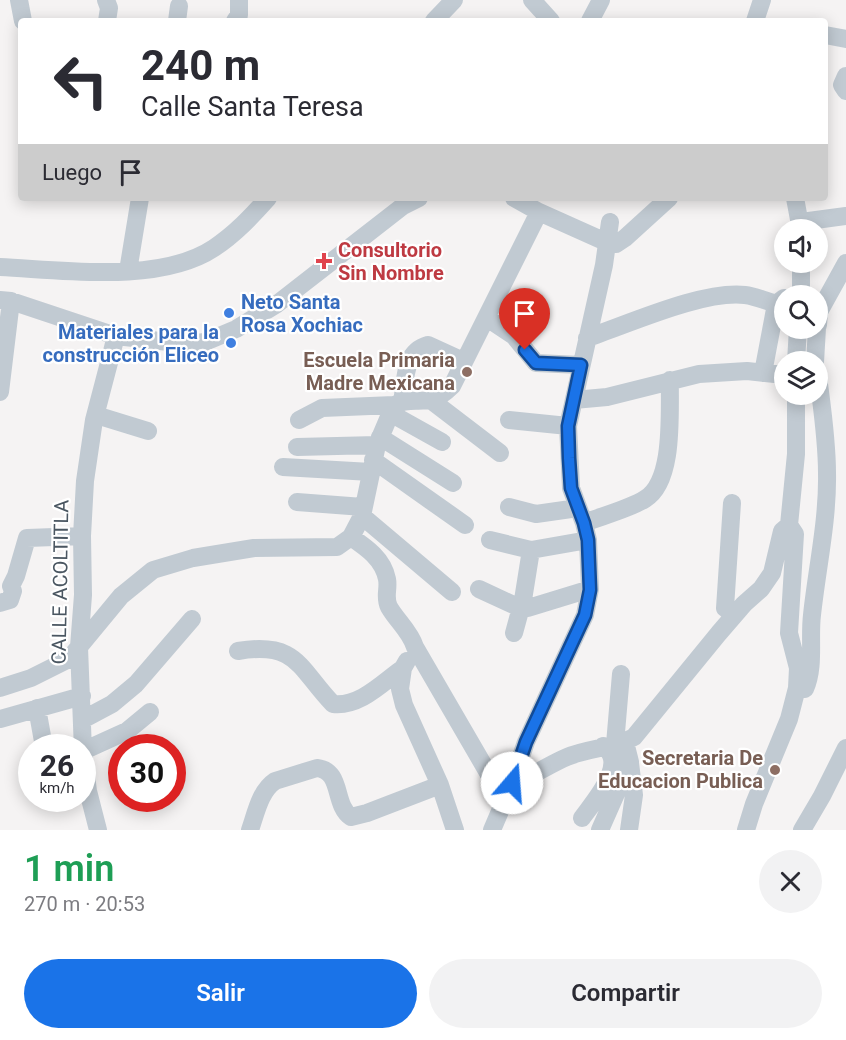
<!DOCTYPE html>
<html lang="es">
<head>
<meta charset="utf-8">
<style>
  :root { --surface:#fff; --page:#f2f2f3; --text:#2b2b33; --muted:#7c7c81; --accent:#1a73e8 }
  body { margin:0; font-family:Roboto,sans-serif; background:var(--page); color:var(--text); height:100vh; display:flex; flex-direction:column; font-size:22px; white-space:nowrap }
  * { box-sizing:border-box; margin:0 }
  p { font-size:20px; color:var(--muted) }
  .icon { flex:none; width:33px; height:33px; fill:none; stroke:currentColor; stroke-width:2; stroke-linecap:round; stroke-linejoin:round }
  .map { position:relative; height:830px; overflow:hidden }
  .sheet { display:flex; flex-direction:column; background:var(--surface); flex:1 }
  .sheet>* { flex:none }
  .banner { position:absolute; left:18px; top:18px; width:810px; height:183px; border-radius:6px; box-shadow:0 3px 15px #0003; background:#fff; color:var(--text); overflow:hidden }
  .controls { position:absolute; left:774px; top:219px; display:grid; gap:12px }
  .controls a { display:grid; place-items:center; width:54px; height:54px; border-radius:50%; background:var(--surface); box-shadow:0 3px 15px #0003; font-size:30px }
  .speed { position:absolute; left:18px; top:734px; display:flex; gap:12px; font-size:30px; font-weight:700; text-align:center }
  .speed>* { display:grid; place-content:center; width:78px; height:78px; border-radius:50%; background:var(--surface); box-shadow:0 3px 15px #0003; line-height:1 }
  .speed small { font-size:15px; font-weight:400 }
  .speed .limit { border:9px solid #d22; background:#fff; color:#111 }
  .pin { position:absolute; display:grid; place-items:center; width:51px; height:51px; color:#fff; margin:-62px -26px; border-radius:50% 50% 50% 0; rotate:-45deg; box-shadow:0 0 6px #0007 }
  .pin .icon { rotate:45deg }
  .me { position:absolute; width:66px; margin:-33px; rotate:18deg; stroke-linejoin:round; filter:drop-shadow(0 0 4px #0008) }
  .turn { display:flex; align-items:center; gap:21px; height:126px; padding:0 24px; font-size:27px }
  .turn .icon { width:78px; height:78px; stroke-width:2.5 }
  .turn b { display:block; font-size:42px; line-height:51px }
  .then { display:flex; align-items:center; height:57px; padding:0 24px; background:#0003; gap:12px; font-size:22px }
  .round { display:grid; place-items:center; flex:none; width:63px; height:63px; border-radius:32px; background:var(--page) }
  .overview { display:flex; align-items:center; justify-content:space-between; height:102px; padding:0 24px }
  h1 { font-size:36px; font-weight:600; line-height:45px; color:#1e9e55 }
  .button { display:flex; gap:12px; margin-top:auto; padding:12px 24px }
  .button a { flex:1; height:69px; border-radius:36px; background:var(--accent); color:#fff; font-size:24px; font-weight:600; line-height:69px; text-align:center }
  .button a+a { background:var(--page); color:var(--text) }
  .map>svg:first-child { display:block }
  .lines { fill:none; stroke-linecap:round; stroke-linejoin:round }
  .minor { stroke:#c1cad2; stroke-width:18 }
  .route-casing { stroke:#114b97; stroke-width:15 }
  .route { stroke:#1a73e8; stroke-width:10 }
  .health-dot { fill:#e0444e; stroke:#fff; stroke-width:2 }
  .shop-dot { fill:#3f7fe0; stroke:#fff; stroke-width:2 }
  .education-dot { fill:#8d6e63; stroke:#fff; stroke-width:2 }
  .labels { text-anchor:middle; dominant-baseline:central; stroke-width:4.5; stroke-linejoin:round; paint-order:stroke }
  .health-label { font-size:20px; font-weight:bold; fill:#be3a42; stroke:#fff; text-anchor:start }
  .shop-label { font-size:20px; font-weight:bold; fill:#366cbe; stroke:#fff; text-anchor:start }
  .education-label { font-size:20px; font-weight:bold; fill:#785e54; stroke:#fff; text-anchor:end }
  .street-label { font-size:20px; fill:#4a5661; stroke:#fff }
</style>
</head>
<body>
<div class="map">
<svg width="846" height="830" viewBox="0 0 846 830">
  <rect width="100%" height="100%" fill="#f5f3f3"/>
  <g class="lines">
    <path class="minor" d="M19 0 23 21
      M106 0 109 8 107 21
      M532 0 551 21
      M177 21 179 6
      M235 21 239 15V0
      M434 21 454 0
      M590 21 601 0
      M755 21 762 0
      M825 35 846 39
      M846 76 842 85 846 91
      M514 198 539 212 606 242 616 244 625 238 669 198
      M795 198 801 230
      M801 222 846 216
      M0 267C63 270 160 284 214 248 235 234 251 217 268 198
      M128 271 140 198
      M801 296V262
      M0 300 11 301 116 336 186 344 205 342 236 329 277 304 403 206 419 198
      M487 318 514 336 536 363 581 365
      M818 325 819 312 846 263
      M587 338C629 324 703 290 745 295 755 296 766 301 776 304
      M796 362 798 328
      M815 362 817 328
      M763 373 776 304 784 298
      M0 392 11 301
      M574 400 607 397 699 374 747 371 784 375
      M432 401 500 453
      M402 402C406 380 403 352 428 345L463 361
      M390 413 442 442
      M96 415 148 431
      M299 420 322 408 394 405
      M509 420 568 426
      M380 437 453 483
      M297 447 377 445
      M373 460 465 525
      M283 467 371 472
      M297 502 363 507
      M732 503 725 608 730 612H737
      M509 507 536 514 578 508
      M362 516 452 592
      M584 523C602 516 629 509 645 499 675 481 669 411 670 380
      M351 537C367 548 383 559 387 579 389 589 384 597 389 607 397 621 410 631 415 647L505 802
      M490 540 531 550 588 540
      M479 589 520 608H528L590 589
      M0 603 10 600 13 591 11 586 16 576 27 538 82 536
      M514 633 523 600 531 550
      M238 651C298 641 299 669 333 704 360 707 382 683 403 668
      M407 661 403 668 400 689 404 705 440 785 455 830
      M0 688 31 678 69 659 121 596 153 570 193 558 254 548 337 547 351 537 362 516 377 445 394 405C417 394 427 411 452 386L539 212
      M805 689C815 666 809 639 812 615 817 568 828 520 827 473 827 440 822 408 818 376
      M37 708 44 747
      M0 719 82 696
      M82 720 112 704 136 684 192 619
      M615 744 621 674
      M83 751 127 731 150 712
      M512 783C532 777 548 765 567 757 588 748 615 748 634 737L719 633 744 604 761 589 772 573 782 531 789 525
      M582 818C594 801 629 763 603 746
      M98 830 88 791 83 751 79 647 83 595 82 536 85 481 94 420 116 336
      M250 830C256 813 260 791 275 781L317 768C343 771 333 805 351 817L367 813 440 785
      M492 830 512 783 526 742 585 615 590 589 588 540 584 523 571 488 568 426 604 265 610 222
      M600 830 630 762 625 742
      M629 830 634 795 630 763
      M746 830 754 804 789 719 797 688 798 668 789 633 795 534 789 525 796 454V394
      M802 830 822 796 846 748"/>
  </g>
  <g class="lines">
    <g class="route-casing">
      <path id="route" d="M512 783 526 742 585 615 590 590 588 540 584 523 571 488 569 458 568 426 581 365 536 363 525 350"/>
    </g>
    <use href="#route" class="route"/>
  </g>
  <path class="health-dot" d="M321 252h6v6h6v6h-6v6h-6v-6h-6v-6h6z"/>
  <g class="shop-dot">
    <circle cx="229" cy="313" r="6"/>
    <circle cx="231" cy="343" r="6"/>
  </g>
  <g class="education-dot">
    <circle cx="467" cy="372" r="6"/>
    <circle cx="775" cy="770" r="6"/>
  </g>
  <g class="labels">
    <g class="health-label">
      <text x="338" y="250">Consultorio<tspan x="338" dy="23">Sin Nombre</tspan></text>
    </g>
    <g class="shop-label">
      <text x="241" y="302">Neto Santa<tspan x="241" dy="23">Rosa Xochiac</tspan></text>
      <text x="219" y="332" text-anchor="end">Materiales para la<tspan x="219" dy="23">construcción Eliceo</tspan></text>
    </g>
    <g class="education-label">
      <text x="455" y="360">Escuela Primaria<tspan x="455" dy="23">Madre Mexicana</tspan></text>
      <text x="763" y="758">Secretaria De<tspan x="763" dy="23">Educacion Publica</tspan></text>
    </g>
    <g class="street-label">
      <text transform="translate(60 582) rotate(-89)">CALLE ACOLTITLA</text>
    </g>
  </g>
</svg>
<div class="controls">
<a><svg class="icon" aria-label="sound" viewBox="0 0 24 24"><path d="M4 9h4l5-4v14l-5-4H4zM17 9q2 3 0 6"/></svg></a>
<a><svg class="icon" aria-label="search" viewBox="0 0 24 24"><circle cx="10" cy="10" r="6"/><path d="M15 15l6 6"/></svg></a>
<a><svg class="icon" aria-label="layers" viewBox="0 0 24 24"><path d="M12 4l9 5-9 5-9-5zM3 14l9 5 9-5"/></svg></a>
</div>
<div class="speed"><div>26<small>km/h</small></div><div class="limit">30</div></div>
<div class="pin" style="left:525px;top:350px;background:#d93025"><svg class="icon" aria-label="arrive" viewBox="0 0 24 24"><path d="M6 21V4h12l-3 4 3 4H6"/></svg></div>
<svg class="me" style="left:512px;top:783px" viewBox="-20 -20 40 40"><circle r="19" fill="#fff"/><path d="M0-13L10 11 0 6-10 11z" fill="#1a73e8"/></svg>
<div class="banner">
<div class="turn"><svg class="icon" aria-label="left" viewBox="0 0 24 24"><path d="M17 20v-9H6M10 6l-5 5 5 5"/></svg><div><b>240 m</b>Calle Santa Teresa</div></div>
<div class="then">Luego<svg class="icon" aria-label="arrive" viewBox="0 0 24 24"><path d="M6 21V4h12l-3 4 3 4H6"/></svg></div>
</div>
</div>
<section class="sheet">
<div class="overview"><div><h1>1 min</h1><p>270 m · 20:53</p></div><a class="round"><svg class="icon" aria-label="close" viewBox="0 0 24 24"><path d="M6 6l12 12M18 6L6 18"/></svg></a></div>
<div class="button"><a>Salir</a><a>Compartir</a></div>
</section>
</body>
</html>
